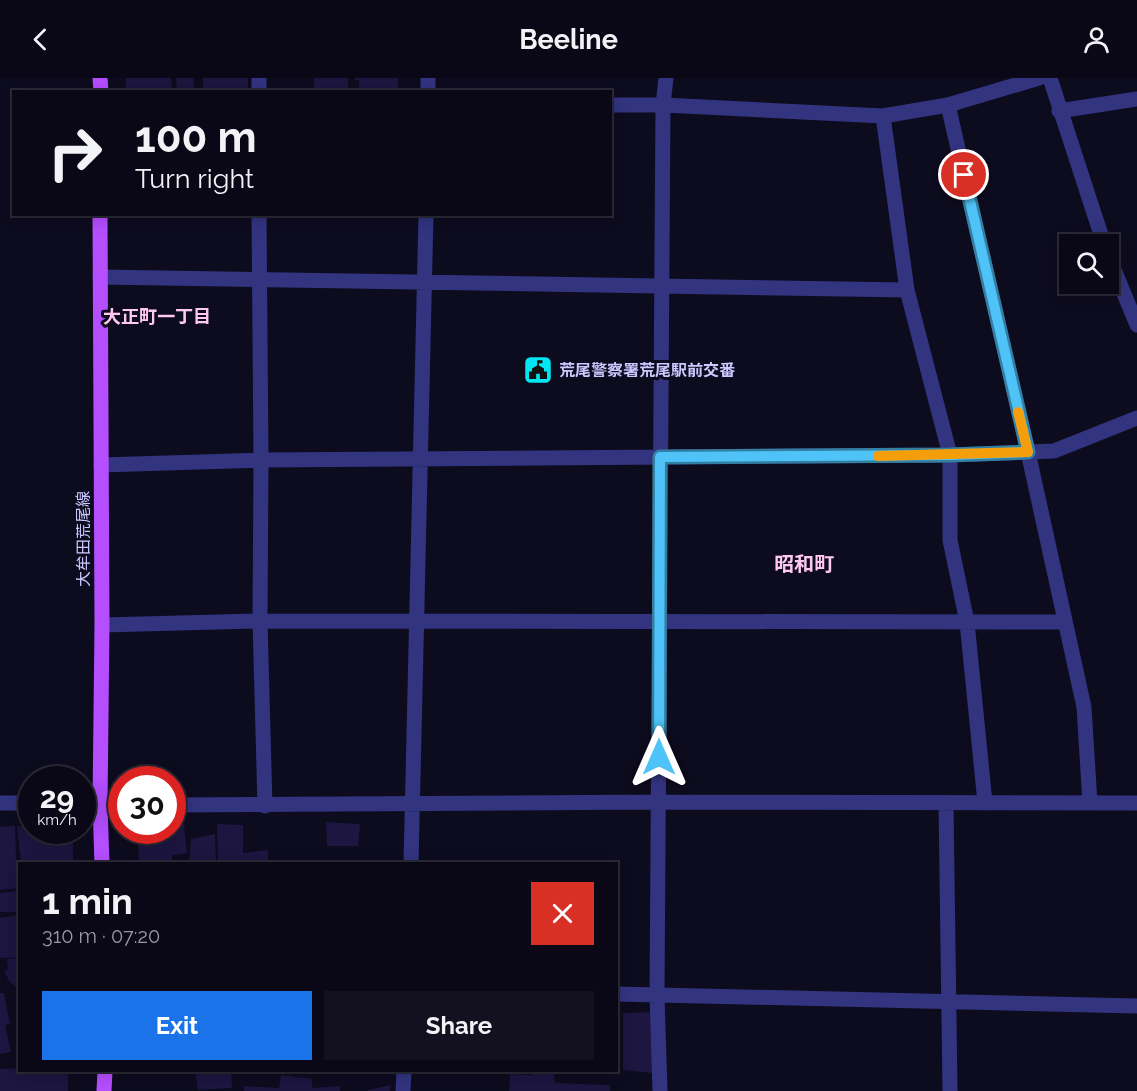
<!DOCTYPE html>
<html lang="en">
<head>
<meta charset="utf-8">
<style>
  :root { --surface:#0a0816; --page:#13111f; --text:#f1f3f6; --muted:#999aa1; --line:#2a2935; --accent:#1a73e8 }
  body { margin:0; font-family:Raleway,"Noto Sans JP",sans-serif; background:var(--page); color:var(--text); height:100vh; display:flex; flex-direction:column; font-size:22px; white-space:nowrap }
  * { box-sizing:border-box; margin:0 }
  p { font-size:20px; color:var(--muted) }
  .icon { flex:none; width:33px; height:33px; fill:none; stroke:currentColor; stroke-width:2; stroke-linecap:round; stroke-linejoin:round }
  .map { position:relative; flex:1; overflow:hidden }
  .details { position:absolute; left:18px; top:784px; width:600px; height:210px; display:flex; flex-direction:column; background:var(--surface); border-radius:0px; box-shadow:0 3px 15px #0003,0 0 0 2px var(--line) }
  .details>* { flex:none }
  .banner { position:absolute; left:12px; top:12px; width:600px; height:126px; border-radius:0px; box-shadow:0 3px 15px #0003,0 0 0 2px var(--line); background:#0a0816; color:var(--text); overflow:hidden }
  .fabs { position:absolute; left:1059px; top:156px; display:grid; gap:12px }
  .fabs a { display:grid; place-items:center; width:60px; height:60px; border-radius:0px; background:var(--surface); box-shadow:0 3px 15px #0003,0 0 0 2px var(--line); font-size:30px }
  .speed { position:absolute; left:18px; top:688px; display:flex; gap:12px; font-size:30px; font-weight:700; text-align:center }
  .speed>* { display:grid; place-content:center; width:78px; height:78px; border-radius:50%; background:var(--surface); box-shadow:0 3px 15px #0003,0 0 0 2px var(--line); line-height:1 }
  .speed small { font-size:15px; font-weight:400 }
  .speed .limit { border:9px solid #d22; background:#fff; color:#111 }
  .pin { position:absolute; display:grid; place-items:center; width:51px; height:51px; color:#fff; margin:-26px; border:3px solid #fff; border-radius:50%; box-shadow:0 2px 6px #0007 }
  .me { position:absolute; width:66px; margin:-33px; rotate:0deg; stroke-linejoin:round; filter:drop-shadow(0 0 4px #0008) }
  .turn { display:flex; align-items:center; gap:21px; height:126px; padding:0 24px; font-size:27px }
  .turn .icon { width:78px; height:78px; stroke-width:2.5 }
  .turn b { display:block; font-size:42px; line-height:51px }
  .round { display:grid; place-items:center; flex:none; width:63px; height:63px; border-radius:0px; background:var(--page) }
  .overview { display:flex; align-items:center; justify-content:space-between; height:102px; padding:0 24px }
  h1 { font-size:36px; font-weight:700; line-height:45px }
  .cta { display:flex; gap:12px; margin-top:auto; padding:12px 24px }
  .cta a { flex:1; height:69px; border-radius:0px; background:var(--accent); color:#fff; font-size:24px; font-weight:700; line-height:69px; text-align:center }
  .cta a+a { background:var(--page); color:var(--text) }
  header { display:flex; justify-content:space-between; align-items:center; height:78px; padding:0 24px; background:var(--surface); font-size:27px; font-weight:700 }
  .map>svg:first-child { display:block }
  .building { fill:#1c1640 }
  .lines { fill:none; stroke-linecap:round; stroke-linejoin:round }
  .minor { stroke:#323480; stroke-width:15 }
  .major { stroke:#b44eff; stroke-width:15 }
  .route-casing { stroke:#337fa1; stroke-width:15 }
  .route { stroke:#4fc3f7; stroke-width:10 }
  .slow { stroke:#f59e0b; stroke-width:10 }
  .labels { text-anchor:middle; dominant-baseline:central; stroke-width:6; stroke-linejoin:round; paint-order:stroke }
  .poi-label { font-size:16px; font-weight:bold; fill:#cbc7ff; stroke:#0d0b1e; text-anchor:start }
  .street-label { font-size:16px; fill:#cbc7ff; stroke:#0d0b1e }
  .neighbourhood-label { font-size:18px; font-weight:bold; fill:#ffc9ee; stroke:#0d0b1e }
  .quarter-label { font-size:20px; font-weight:bold; fill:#ffc9ee; stroke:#0d0b1e }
</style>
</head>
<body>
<header><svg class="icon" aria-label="back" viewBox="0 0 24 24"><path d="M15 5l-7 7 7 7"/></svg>Beeline<svg class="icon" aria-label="person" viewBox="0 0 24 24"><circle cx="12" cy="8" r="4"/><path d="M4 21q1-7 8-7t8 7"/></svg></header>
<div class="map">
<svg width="1137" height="1013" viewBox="0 0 1137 1013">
  <rect width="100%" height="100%" fill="#0d0b1e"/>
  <path class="building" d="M126 0H171L172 14H126Z
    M176 0H193L194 10 177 11Z
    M203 0H248V14H203Z
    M314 0H348V14H314Z
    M355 0H398V14H359V2H355Z
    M326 744 360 746 358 768H327Z
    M172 746H184L187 775 172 777V786H139L138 764 146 753H172Z
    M217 746 243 747V775L268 772V786H218Z
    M15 748 17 810 0 812V749Z
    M17 748 32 749V753H73V786H21Z
    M215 756 216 786H189L191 761Z
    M19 813 18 834H0V815Z
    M20 837V879L0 880V840Z
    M19 880 20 881V912L10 904 4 893 8 891 7 881Z
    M0 915H4L10 946 5 947 11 974 0 976Z
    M654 934 652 995 623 992V935Z
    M616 966H620L619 993H616Z
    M20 990V993H68V1013H0V991Z
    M195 993H231L232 1010 198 1012Z
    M533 993H546L554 996 555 1005 610 1007V1013H509L510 996 532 997Z
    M281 997 312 1001V1010L340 1008V1013H244V1008L279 1010Z
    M391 1007 390 1013H368V1012Z"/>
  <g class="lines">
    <path class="minor" d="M259 0V14
      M1050 0 1104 166
      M428 14V0
      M610 27H663L883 38 948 27 1039 0
      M948 27 1028 374 1084 629 1090 725
      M1059 33 1137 21
      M883 38 907 212 950 377V462L967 544 985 725
      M259 136 261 382 260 543 265 728
      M1108 177 1137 247
      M100 199 907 212
      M101 387 261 382 950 377 1054 373 1137 340
      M102 547 260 543 1064 544
      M0 725H32
      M946 725 950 1013
      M82 726 122 727
      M172 727 658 724 1137 725
      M411 786 426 136
      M616 916 1137 928
      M403 1013 404 993
      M660 1013 657 917 663 27 666 0"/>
    <path class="major" d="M100 0 101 14
      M100 136 102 547 100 727 102 786
      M104 1013 105 993"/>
  </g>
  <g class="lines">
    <g class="route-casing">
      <path id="route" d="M659 679 660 379 950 377 1028 374 964 97"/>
    </g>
    <use href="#route" class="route"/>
    <path class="slow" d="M878 378 1028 374 1018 334"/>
  </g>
  <defs>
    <g id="civic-square" transform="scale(1.5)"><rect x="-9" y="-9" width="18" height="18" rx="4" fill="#00e7f2" stroke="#0d0b1e"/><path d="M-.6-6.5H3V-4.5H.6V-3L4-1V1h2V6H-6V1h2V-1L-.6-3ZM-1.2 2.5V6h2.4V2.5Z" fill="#111"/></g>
  </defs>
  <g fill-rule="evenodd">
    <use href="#civic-square" x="538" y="292"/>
  </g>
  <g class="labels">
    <g class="poi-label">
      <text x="559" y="292">荒尾警察署荒尾駅前交番</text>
    </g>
    <g class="street-label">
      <text transform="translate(83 461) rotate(-90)">大牟田荒尾線</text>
    </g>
    <g class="neighbourhood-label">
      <text x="157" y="238">大正町一丁目</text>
    </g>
    <g class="quarter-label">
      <text x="804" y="486">昭和町</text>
    </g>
  </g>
</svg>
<div class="fabs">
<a><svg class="icon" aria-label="search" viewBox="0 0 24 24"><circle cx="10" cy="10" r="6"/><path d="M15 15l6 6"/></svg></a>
</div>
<div class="speed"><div>29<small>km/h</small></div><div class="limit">30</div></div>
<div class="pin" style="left:964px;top:97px;background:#d93025"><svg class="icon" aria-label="arrive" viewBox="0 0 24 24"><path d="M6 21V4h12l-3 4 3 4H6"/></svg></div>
<svg class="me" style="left:659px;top:679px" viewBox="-20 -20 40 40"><path d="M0-17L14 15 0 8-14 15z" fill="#4fc3f7" stroke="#fff" stroke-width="4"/></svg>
<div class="banner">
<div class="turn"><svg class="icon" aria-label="right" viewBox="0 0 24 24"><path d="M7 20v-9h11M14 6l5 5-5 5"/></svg><div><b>100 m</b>Turn right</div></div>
</div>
<section class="details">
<div class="overview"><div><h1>1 min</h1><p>310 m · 07:20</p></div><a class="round" style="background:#d93025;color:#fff"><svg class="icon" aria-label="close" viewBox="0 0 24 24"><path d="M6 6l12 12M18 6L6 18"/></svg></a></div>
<div class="cta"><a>Exit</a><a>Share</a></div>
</section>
</div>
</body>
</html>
